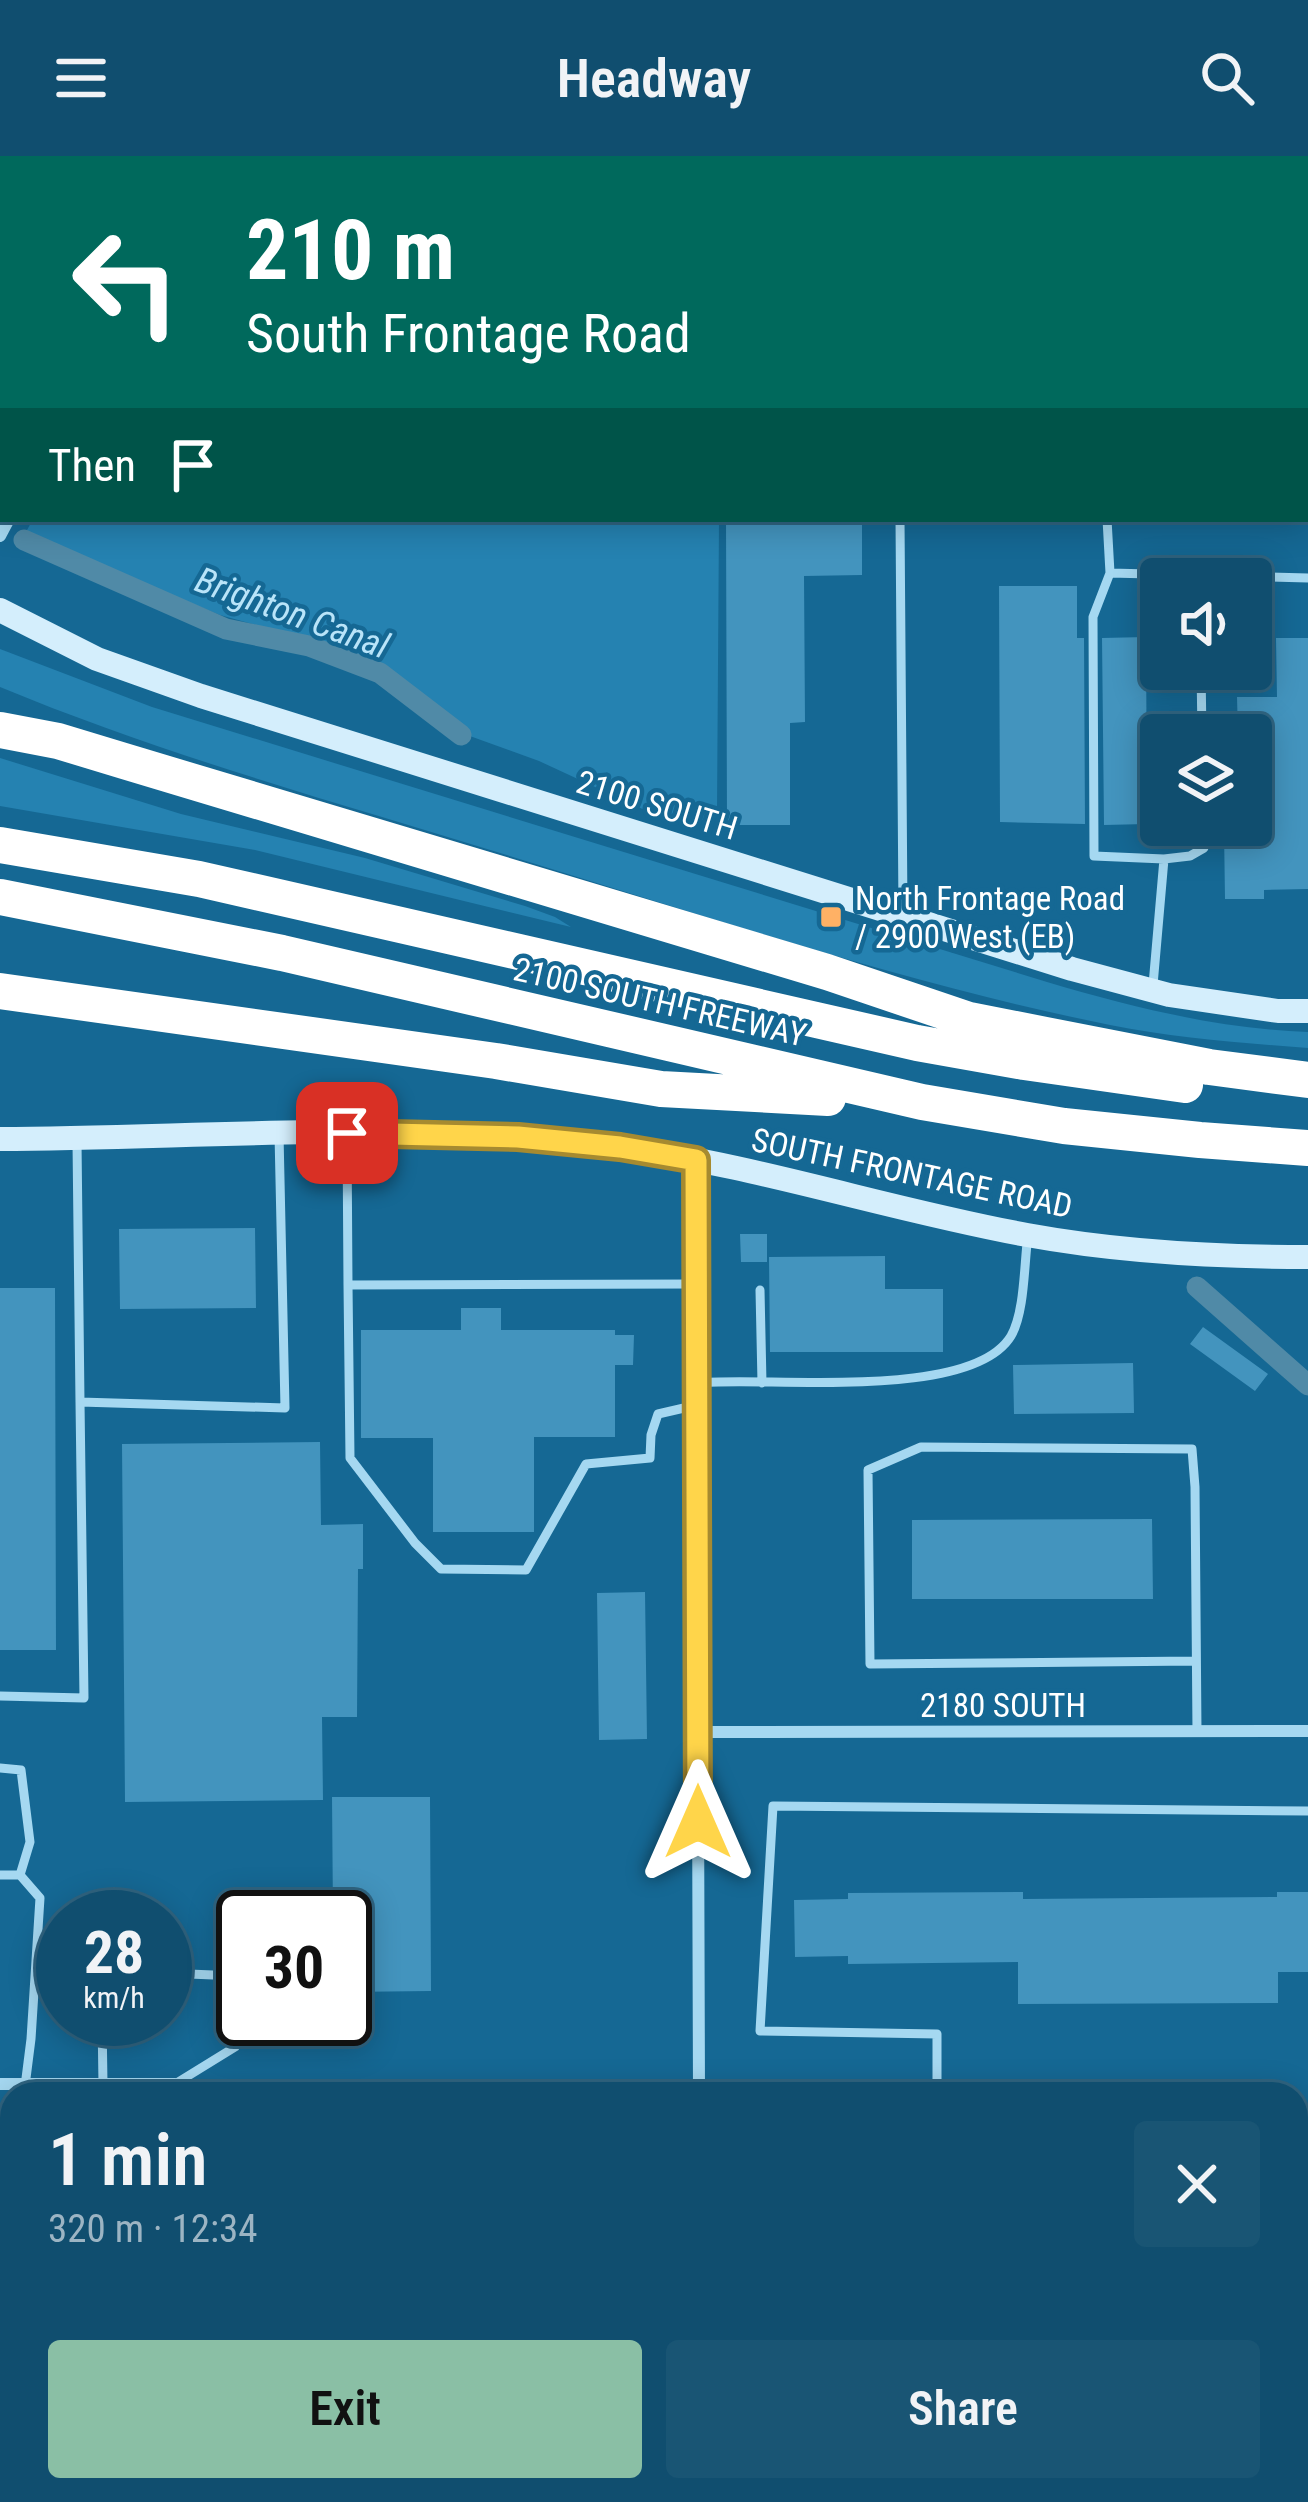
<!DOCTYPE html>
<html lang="en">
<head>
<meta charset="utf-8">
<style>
  :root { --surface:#104e6f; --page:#195574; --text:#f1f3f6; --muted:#9cb4c3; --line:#306582; --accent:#8abfa5 }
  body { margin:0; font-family:"Roboto Condensed",sans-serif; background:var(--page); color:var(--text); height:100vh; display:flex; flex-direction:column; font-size:45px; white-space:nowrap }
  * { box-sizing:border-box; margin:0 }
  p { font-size:39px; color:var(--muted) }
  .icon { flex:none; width:66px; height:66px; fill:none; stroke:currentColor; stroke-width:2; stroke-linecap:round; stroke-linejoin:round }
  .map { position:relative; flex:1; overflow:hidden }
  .side { position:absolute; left:0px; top:1926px; width:1308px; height:420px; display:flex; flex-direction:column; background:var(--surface); border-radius:36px 36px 0 0; box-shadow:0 6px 30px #0003,0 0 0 3px var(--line) }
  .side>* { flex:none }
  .hud { position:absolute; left:0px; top:0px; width:1308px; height:366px; box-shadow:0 6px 30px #0003,0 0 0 3px var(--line); background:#00695c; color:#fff; overflow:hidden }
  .tools { position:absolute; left:1140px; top:402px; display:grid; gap:24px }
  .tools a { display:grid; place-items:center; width:132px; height:132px; border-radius:12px; background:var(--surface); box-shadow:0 6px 30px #0003,0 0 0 3px var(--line); font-size:60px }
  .speed { position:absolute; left:36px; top:1734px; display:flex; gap:24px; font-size:60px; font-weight:700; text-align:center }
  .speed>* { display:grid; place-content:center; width:156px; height:156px; border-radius:50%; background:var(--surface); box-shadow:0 6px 30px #0003,0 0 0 3px var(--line); line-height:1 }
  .speed small { font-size:30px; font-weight:400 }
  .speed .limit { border:6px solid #111; border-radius:18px; background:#fff; color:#111 }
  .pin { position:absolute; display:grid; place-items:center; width:102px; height:102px; color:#fff; margin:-51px; border-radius:24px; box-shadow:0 6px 18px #0006 }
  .me { position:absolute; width:132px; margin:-66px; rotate:0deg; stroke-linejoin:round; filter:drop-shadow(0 0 9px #0008) }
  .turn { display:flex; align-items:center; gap:42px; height:252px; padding:0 48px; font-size:54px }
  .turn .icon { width:156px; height:156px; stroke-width:2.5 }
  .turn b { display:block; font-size:84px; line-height:102px }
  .then { display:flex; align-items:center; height:114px; padding:0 48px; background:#0003; gap:24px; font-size:45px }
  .round { display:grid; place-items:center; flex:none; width:126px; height:126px; border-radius:12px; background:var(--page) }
  .overview { display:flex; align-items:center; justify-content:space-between; height:204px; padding:0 48px }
  h1 { font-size:72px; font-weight:600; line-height:90px }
  .action { display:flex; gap:24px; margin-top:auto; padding:24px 48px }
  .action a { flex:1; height:138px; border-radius:12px; background:var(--accent); color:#111; font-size:48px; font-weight:600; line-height:138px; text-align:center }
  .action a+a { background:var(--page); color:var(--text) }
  header { display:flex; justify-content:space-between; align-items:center; height:156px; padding:0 48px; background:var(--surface); font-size:54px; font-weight:600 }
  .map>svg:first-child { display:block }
  .green { fill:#2582b1 }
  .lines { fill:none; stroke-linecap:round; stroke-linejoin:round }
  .canal { stroke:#508aa7; stroke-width:21 }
  .building { fill:#4394be }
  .lane { stroke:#a5d8f1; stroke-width:9 }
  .street { stroke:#a5d8f1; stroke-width:12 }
  .secondary { stroke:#d4eefc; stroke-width:24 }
  .highway { stroke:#fff; stroke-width:36 }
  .route-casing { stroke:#a68a30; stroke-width:30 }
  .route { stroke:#ffd54a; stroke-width:21 }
  .poi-dot { fill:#ffb165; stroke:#156894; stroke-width:4.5 }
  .labels { text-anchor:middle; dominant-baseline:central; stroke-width:9; stroke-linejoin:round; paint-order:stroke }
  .street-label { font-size:33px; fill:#fff; stroke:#156894 }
  .poi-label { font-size:33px; fill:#fff; stroke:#156894; text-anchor:start }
  .water-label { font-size:36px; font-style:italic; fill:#b9e4f9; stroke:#156894 }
</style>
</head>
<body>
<header><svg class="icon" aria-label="menu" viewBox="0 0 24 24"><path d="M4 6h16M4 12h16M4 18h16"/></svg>Headway<svg class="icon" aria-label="search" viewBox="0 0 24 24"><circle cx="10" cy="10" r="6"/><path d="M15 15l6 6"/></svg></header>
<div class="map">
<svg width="1308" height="2346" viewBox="0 0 1308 2346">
  <rect width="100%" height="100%" fill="#156894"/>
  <path class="green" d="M0 128 3 129V327L0 332Z
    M33 363H719L717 656 707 665 674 657 662 662 539 605 467 579 392 516 346 494 220 459 44 387 26 376Z
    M0 493 152 551 1047 826C1132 851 1219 873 1308 876V892C1242 887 1175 882 1110 869 917 830 730 768 542 710 361 653 176 604 0 531Z
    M0 602 181 658 365 702 525 750 555 761 571 771 255 694 0 650Z
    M1296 2267H1308V2346H946V2334H1296Z"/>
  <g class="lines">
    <path class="canal" d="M24 384 226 473 309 490 380 517 461 579
      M1197 1131 1308 1229"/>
  </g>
  <path class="building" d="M726 363H862V419L804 420 805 566 790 567V669H727Z
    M999 430H1077V482H1084L1085 668 1000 666Z
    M1146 481 1147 668 1104 669 1102 482Z
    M1276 482H1308V733L1264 734V743H1225L1224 674 1272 673 1271 624H1251V579H1238L1237 541H1277Z
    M255 1072 256 1152 120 1153 119 1073Z
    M740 1078H767V1106H741Z
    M885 1100V1133H943V1196H770L769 1101Z
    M0 1132H55L56 1494H0Z
    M461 1152H501V1174H615V1179H634L633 1209H615V1281H534V1376H433V1282H361V1174H461Z
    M1203 1171 1268 1218 1255 1235 1190 1188Z
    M1133 1207 1134 1257 1014 1258 1013 1209Z
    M320 1286 321 1369 363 1368V1413H358L357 1561H322L323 1644 125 1646 122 1288Z
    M1152 1363 1153 1443H912V1364Z
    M645 1436 647 1583 599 1584 597 1437Z
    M332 1641H430L431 1835 345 1836V1761H333Z
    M1023 1736V1743L1277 1741V1736H1308V1816H1278V1847L1018 1848V1806L848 1808V1800L795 1801 794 1744 848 1743V1737Z"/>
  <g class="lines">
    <path class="lane" d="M20 0V3
      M898 0V3
      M183 3V0
      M421 3V0
      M693 3V0
      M1115 3 1116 0
      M1296 3V0
      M0 103 3 104
      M900 363 903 756
      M1107 363 1110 417
      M1201 513 1202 579
      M1164 703 1190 700 1204 692V669
      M1153 829 1164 703 1094 700 1093 461 1110 417 1308 422
      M347 977 348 1129 696 1128
      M77 986 80 1246 285 1252 279 978
      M348 1129 350 1302 415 1387 441 1413 526 1414 586 1308 650 1302 651 1279 658 1258 697 1249
      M760 1134 762 1227
      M696 1227C766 1220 971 1246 1011 1180 1025 1156 1024 1107 1028 1079
      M1196 1505 870 1508 868 1314 921 1291 1192 1293 1195 1331 1197 1575
      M0 1540 84 1542 80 1246
      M0 1612 21 1614 30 1686 20 1719
      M0 1719H20L40 1742 31 1883 24 1938
      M165 1817 237 1820 243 1828
      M102 1863 103 1928
      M175 1928 235 1891 244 1863
      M937 1938V1878L760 1875 773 1650 1308 1655"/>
    <path class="street" d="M105 3V0
      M0 380 9 363
      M696 1004 699 1938
      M698 1576 1308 1575
      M0 1928H175"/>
    <path class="secondary" d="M0 454 97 503 201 540 1072 813 1169 839 1278 855H1308
      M0 983C205 982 414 963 618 991 756 1009 890 1054 1027 1079 1120 1096 1214 1101 1308 1101"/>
    <path class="highway" d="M0 574 58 585 124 605 827 816 969 864 1209 911 1308 924
      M0 689 199 723 917 887 1024 906 1185 929
      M0 741 282 797 922 946 1064 970 1200 984 1308 992
      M0 835 496 905 661 933 828 942"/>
  </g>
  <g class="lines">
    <g class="route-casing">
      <path id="route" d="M347 977 518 981 620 991 696 1004 698 1666"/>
    </g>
    <use href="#route" class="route"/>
  </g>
  <rect class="poi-dot" x="819" y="749" width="24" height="24" rx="6"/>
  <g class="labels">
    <g class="street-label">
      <text transform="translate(657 649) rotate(17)">2100 SOUTH</text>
      <text transform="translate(660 846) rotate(13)">2100 SOUTH FREEWAY</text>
      <text transform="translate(912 1017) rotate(12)">SOUTH FRONTAGE ROAD</text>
      <text x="1003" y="1549">2180 SOUTH</text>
    </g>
    <g class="poi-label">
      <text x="855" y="742">North Frontage Road<tspan x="855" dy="38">/ 2900 West (EB)</tspan></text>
    </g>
    <g class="water-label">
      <text transform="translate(292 457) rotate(20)">Brighton Canal</text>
    </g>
  </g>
</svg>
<div class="tools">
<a><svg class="icon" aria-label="sound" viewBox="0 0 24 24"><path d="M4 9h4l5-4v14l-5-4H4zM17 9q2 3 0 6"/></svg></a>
<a><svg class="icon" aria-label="layers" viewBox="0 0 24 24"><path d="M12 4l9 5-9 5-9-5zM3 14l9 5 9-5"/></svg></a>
</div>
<div class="speed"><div>28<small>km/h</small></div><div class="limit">30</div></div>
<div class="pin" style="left:347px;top:977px;background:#d93025"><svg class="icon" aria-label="arrive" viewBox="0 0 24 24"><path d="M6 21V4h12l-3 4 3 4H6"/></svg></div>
<svg class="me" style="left:698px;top:1666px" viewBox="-20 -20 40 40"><path d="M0-17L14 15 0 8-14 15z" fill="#ffd54a" stroke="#fff" stroke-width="4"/></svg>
<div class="hud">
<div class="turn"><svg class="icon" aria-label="left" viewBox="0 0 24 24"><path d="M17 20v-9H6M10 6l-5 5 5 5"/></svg><div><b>210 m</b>South Frontage Road</div></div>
<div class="then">Then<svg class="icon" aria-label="arrive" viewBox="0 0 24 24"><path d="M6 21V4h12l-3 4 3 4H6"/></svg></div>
</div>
<section class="side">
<div class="overview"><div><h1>1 min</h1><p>320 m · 12:34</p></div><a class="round"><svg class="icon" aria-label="close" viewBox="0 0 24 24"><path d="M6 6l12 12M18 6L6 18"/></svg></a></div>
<div class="action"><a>Exit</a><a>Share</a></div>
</section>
</div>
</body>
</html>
